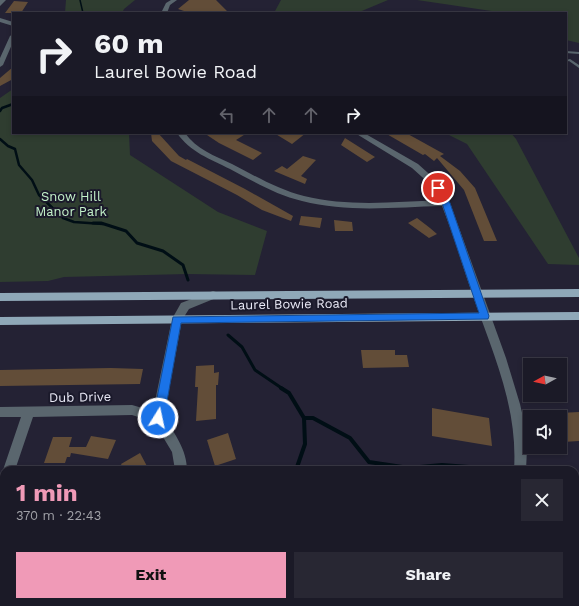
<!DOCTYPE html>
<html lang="en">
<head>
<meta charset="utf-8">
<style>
  :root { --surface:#1b1a27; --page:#282733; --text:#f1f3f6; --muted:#a0a1a7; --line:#393844; --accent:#f09ab7 }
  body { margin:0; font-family:"Work Sans",sans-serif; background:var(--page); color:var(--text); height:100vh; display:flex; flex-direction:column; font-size:15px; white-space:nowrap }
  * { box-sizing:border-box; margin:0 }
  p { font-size:13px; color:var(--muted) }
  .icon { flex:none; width:22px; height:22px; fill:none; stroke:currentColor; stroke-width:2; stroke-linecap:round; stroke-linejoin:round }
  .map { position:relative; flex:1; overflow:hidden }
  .sheet { position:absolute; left:0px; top:466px; width:579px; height:140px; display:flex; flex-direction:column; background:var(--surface); border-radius:12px 12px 0 0; box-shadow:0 2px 6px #0003,0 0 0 1px var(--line) }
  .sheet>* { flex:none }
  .top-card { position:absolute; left:12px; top:12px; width:555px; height:122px; border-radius:0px; box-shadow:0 2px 6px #0003,0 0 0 1px var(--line); background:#1b1a27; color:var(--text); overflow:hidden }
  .needle { width:26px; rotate:262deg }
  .controls { position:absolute; left:523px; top:358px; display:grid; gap:8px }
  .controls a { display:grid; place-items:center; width:44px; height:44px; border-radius:0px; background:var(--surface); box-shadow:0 2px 6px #0003,0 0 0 1px var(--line); font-size:20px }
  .pin { position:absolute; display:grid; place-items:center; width:34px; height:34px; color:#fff; margin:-17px; border:2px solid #fff; border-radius:50%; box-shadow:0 1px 4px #0007 }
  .me { position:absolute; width:44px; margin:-22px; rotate:10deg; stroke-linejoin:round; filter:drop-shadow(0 0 3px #0008) }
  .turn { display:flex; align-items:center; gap:14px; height:84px; padding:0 16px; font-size:18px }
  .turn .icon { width:52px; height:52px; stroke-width:2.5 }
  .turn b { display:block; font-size:28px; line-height:34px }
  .lanes { display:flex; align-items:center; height:38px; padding:0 16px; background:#0003; justify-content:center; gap:20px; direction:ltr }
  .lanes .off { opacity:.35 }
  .round { display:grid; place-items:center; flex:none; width:42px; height:42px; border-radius:0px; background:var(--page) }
  .headline { display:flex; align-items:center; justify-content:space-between; height:68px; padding:0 16px }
  h1 { font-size:24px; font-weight:700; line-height:30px; color:var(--accent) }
  .cta { display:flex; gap:8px; margin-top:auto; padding:8px 16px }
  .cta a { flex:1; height:46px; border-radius:0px; background:var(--accent); color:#111; font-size:16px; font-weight:700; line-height:46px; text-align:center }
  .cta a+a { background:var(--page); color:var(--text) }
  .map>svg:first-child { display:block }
  .green { fill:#2f3d30 }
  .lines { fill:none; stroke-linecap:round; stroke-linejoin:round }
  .stream-far3 { stroke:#000e15; stroke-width:1.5 }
  .stream-far2 { stroke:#000e15; stroke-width:2.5 }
  .stream-far1 { stroke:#000e15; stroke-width:3 }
  .stream { stroke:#000e15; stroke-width:4 }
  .building { fill:#624d38 }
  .service { fill:#5a666e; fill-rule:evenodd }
  .minor { fill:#5a666e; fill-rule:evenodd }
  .primary { fill:#8fa8b8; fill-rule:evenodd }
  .route { fill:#1a73e8; stroke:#114b97 }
  .labels { text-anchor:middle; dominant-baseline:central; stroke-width:4; stroke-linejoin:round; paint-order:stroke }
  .park-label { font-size:13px; fill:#c3f1c9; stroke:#1a192a }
  .street-label { font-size:13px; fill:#ebebf8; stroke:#1a192a }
</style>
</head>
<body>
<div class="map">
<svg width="579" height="606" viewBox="0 0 579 606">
  <rect width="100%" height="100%" fill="#242234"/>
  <path class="green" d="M66 0H135L124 9 122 13H65Z
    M281 0H388L357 13H274Z
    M417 0H579V43L566 40V13H505Z
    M13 89V133H129L130 155 218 212 267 231 255 275 187 274 64 277 48 281 0 282V98Z
    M445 133H511L516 139 579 258V265L548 264 467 144Z"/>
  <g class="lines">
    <path class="stream-far3" d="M80 0 83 13"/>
    <path class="stream-far2" d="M0 111 2 108 13 104
      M0 139 8 146 15 149 19 165 32 180 39 195 63 218 74 222 103 224"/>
    <path class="stream-far1" d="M93 223H101L126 231 137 243 163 251 183 265 188 280
      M228 335 242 347 255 370 283 389"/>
    <path class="stream" d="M281 388 289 393 304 418H313L350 438 369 462 409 468 442 465 482 468 488 470
      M296 470 305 444 304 418
      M575 498 579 499
      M260 606 261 602"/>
  </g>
  <path class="building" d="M189 0H216L229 13H190L178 9Z
    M14 1 28 2 21 13H5Z
    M13 67V79L0 86V78Z
    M151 133H158L179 156 186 160 187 159 245 189 293 216 291 221 262 210 237 195 171 161 152 141Z
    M204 133H247L236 140 262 153 253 160 219 143Z
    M274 133H306L292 144Z
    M385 133H406L444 154 440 156 460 171 475 188 497 241H484L464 190 437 158 434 161 425 154 423 155Z
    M345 138 375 157 367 162 341 145Z
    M303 156 316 160 301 176 307 179 305 184 274 171 282 166 287 169Z
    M301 216 322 218 320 228 299 225Z
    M417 218 430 228 437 234 429 238 408 223Z
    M334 220 352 222 353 231H335Z
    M361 350H395V355H407L409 367 363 368Z
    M214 365V373L219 372 218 385H216V419L196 421 198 387H195L196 366Z
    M111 368 143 369 140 384 0 386V370Z
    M432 408 489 418 492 446 432 436Z
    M579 412V441L563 442 560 433V413Z
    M228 433 236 459 215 466 207 440Z
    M91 436 116 440 108 459 71 453 70 457H67L65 463H44L53 437H72L69 447H86Z
    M140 453 149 470H124L121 464Z"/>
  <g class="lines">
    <path class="service" d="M566 51 579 52V54L566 53Z
      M570 59 579 65V68L569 61 566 62V60Z"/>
    <path class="minor" d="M6 0 0 6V0Z
      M171 0H177L170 5 167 13H161L166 3Z
      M0 18 13 22V26L0 22Z
      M13 34V42L3 65 0 67V58L10 36Z
      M177 133H185C196 149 215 156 232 164 255 176 279 190 304 196 348 207 395 202 440 200L431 185 412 168 355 133H364L418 164 437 181 450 203 506 358 520 404 525 426 527 449 526 470H514C518 408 494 356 474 299 463 268 454 236 442 206 396 207 348 213 302 201 276 195 253 181 230 169 210 159 190 152 177 133Z
      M213 291 216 292 218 295 216 298 189 309 182 320 164 417C175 434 187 450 187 470H175L172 452 154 422 132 415 33 417 15 470H4V473L3 470 21 417H0V407L132 405 153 411 172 319 181 303Z
      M4 477V500L0 502V478Z
      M135 602H150L149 606H134Z
      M473 602H487L486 606H472Z"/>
    <path class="primary" d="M579 289V297L0 301V293Z
      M579 312V320L0 325V317Z"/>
  </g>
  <path class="route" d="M436 186H441L450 203 489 316 488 319 181 323 164 418 162 422 158 423 155 422 153 418 173 317 479 313 442 203 435 188Z"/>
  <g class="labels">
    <g class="park-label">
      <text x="71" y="196">Snow Hill<tspan x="71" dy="15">Manor Park</tspan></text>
    </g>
    <g class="street-label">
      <text transform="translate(289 304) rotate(-1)">Laurel Bowie Road</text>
      <text transform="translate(80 397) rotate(-1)">Dub Drive</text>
    </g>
  </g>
</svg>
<div class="controls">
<a><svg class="needle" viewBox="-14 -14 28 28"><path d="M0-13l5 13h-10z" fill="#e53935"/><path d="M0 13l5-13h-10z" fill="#a0a1a7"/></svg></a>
<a><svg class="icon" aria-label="sound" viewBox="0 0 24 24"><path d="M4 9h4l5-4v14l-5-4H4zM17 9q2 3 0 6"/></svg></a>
</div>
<div class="pin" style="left:438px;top:188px;background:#d93025"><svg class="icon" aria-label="arrive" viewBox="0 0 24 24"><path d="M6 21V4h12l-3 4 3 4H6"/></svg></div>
<svg class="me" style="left:158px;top:418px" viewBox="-20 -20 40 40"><circle r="17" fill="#1a73e8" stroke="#fff" stroke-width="3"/><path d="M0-11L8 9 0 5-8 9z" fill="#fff"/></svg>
<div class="top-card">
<div class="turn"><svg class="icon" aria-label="right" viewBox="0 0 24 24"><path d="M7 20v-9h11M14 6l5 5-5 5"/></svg><div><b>60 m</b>Laurel Bowie Road</div></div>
<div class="lanes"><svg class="icon off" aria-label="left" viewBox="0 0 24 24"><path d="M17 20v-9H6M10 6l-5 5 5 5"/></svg><svg class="icon off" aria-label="ahead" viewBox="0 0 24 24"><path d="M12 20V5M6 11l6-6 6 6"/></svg><svg class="icon off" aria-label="ahead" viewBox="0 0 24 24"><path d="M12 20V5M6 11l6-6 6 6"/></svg><svg class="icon" aria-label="right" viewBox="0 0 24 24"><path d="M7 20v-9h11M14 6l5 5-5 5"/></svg></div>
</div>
<section class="sheet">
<div class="headline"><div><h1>1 min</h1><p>370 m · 22:43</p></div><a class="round"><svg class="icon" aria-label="close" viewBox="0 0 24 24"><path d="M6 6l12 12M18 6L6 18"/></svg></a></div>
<div class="cta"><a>Exit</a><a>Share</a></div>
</section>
</div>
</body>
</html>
